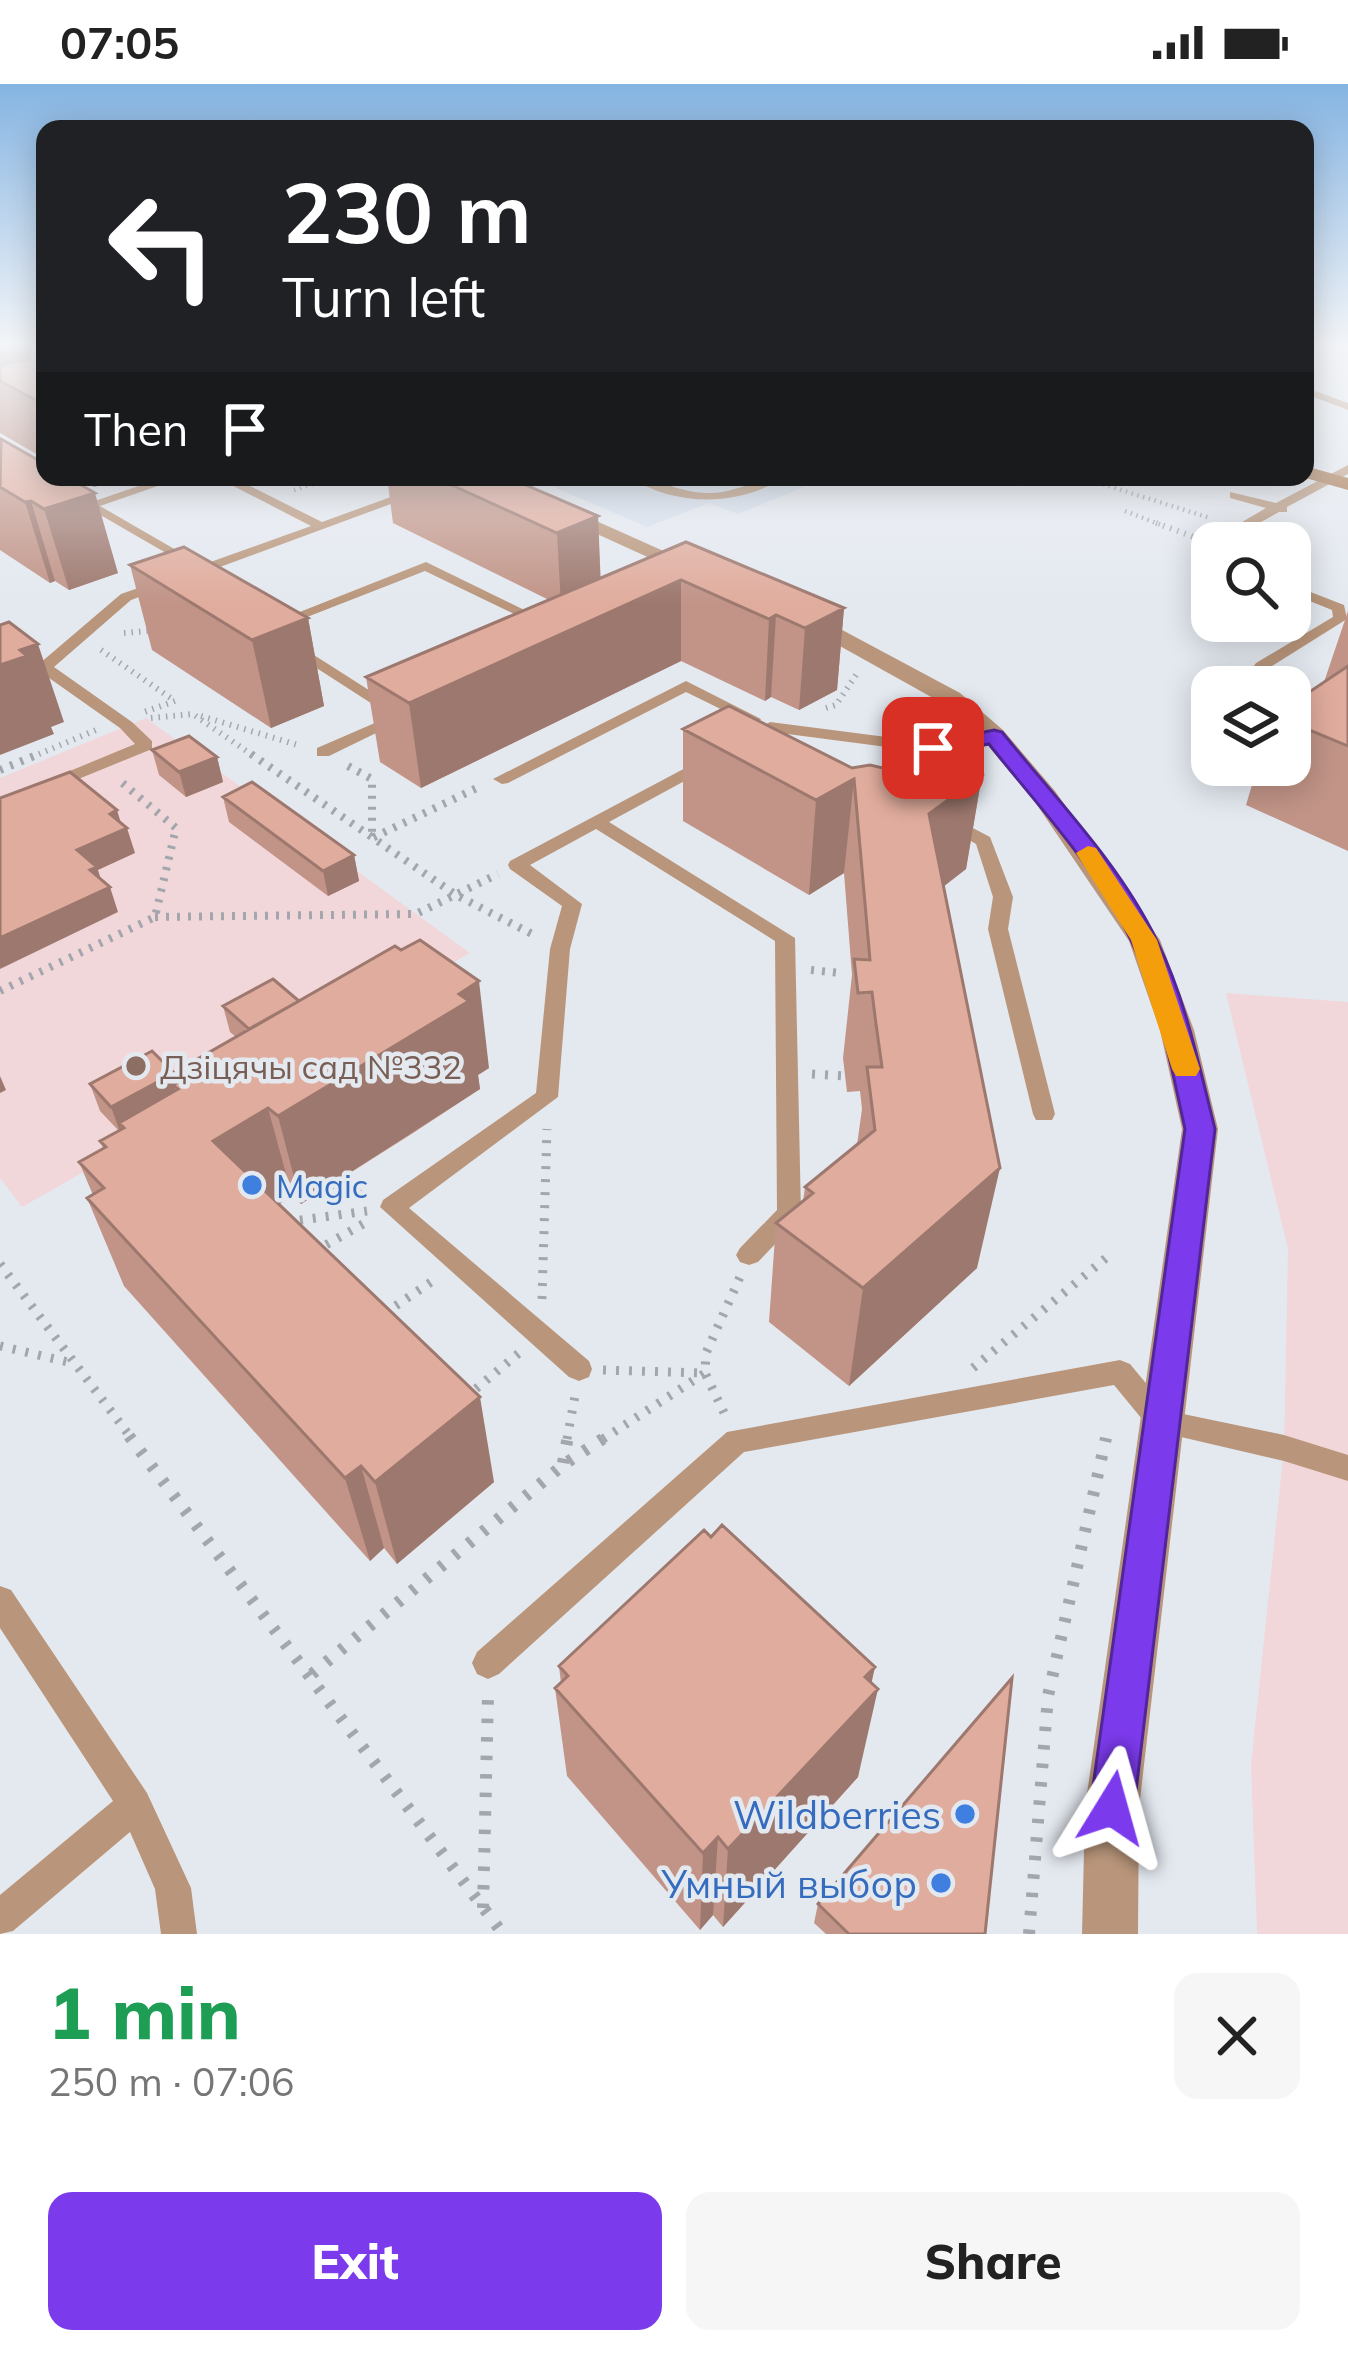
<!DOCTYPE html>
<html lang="en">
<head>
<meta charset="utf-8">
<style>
  :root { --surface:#fff; --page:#f6f6f6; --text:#222; --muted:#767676; --accent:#7c3aed }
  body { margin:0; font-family:Mulish,sans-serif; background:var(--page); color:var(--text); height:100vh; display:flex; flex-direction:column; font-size:45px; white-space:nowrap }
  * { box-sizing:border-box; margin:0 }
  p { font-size:39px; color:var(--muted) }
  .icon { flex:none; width:66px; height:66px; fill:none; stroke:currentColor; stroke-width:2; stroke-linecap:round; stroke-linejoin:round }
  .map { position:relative; height:1850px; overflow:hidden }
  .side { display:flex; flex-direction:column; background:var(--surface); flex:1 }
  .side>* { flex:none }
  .hud { position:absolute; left:36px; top:36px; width:1278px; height:366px; border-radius:24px; box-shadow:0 6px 30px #0003; background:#202124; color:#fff; overflow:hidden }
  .fabs { position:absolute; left:1191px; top:438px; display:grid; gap:24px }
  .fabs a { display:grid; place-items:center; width:120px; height:120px; border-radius:24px; background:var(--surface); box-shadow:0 6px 30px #0003; font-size:60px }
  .pin { position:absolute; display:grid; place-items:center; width:102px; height:102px; color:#fff; margin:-51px; border-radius:24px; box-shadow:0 6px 18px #0006 }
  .me { position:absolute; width:132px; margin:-66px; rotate:8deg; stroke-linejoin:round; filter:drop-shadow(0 0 9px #0008) }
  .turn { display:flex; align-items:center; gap:42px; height:252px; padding:0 48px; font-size:54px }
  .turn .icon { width:156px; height:156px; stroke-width:2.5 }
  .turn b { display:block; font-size:84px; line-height:102px }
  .then { display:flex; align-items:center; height:114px; padding:0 48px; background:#0003; gap:24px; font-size:45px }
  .round { display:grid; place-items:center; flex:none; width:126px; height:126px; border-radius:24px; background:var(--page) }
  .overview { display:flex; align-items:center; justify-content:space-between; height:204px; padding:0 48px }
  h1 { font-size:72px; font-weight:800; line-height:90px; color:#1e9e55 }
  .action { display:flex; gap:24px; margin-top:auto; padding:24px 48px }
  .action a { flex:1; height:138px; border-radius:24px; background:var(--accent); color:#fff; font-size:48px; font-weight:800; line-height:138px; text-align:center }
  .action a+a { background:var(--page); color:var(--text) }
  .status { display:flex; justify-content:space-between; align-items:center; height:84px; padding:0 60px; background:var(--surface); direction:ltr }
  .status svg { height:33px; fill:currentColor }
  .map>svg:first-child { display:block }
  .built { fill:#d4deec }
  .education { fill:#f2d7da }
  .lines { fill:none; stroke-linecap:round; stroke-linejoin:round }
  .path-far4 { stroke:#a3a7ad; stroke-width:4.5; stroke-dasharray:1.5 4.5; stroke-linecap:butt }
  .path-far3 { stroke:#a3a7ad; stroke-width:6; stroke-dasharray:1.5 6; stroke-linecap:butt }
  .path-far2 { stroke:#a3a7ad; stroke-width:8; stroke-dasharray:3 8; stroke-linecap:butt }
  .path-far1 { stroke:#a3a7ad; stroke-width:9; stroke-dasharray:3 10; stroke-linecap:butt }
  .path { stroke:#a3a7ad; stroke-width:12; stroke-dasharray:4.5 14; stroke-linecap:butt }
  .service { fill:#b9967b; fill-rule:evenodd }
  .tertiary { fill:#b9967b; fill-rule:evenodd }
  .secondary { fill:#9f6d44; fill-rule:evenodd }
  .wall { fill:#c19487 }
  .shaded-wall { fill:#9d786e }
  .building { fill:#e0ac9d; stroke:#9d786e; stroke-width:3 }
  .route { fill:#7c3aed; stroke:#51269a; stroke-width:3 }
  .slow { fill:#f59e0b }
  .education-dot { fill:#8d6e63; stroke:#e4e9f0; stroke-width:4.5 }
  .shop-dot { fill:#3f7fe0; stroke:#e4e9f0; stroke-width:4.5 }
  .labels { text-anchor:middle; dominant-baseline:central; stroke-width:9; stroke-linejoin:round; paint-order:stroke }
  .education-label { font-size:33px; fill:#785e54; stroke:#e4e9f0; text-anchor:start }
  .shop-label { font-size:33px; fill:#366cbe; stroke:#e4e9f0; text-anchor:start }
  .near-shop-label { font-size:39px; fill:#366cbe; stroke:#e4e9f0; text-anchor:end }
</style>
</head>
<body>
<div class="status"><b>07:05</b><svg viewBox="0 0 49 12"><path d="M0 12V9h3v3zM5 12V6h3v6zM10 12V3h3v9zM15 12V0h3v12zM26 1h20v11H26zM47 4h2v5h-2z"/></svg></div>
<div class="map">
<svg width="1348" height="1850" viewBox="0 0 1348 1850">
  <rect width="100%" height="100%" fill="#e4e9f0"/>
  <path class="built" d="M531 393H828L738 430 709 419 647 443Z"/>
  <path class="education" d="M146 634 470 869 22 1123 0 1094V694Z
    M1226 909 1348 918V1850H1257L1251 1681 1284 1364 1288 1165Z"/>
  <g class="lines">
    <path class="path-far4" d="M1080 393 1210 434
      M294 406 316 399
      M1125 427 1164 442"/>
    <path class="path-far3" d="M1156 439 1194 453
      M124 549 157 546
      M101 566 175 617 144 628
      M826 624 836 621 856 591
      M201 632 301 662
      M151 634 193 630 255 673
      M32 673 96 646"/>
    <path class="path-far2" d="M251 670 456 811 538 853
      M348 682 372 695V754L481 702
      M0 686 39 670
      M155 833 416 830 498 790
      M811 886 840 889
      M0 907 155 833 176 744 120 697"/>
    <path class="path-far1" d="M812 990 846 992
      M333 1100 365 1112
      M287 1138 367 1127
      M315 1167 370 1136
      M0 1180 132 1355
      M542 1215 547 1045
      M385 1229 437 1194
      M0 1262 72 1279
      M973 1284 1106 1174
      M603 1286 705 1289 727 1335
      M466 1313 519 1269
      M567 1355 575 1312
      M603 1355 705 1289 706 1269 740 1193"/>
    <path class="path" d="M129 1352 503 1850
      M563 1379 568 1352
      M312 1590 563 1381 607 1352
      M483 1824 488 1611
      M1029 1850 1048 1612 1106 1354"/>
    <path class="service" d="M1315 307 1348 319V326L1311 312V308Z
      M1348 381V390L1287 423V428H1279L1223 459H1212V463L1206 459 1266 424 1230 414V408L1276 419Z
      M165 393H184L100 422 202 481 311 442 216 393H232L322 438 446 393H464L190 494 183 490 192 484 83 421Z
      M629 393C656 393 679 409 707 409 735 410 758 393 785 393 738 423 676 423 629 393Z
      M426 478 549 538 537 541 425 487 284 542 272 539Z
      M161 496 166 497V503L131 516 54 583 132 638 152 657V665L0 727V716L135 660 120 644 42 589 0 604V594L39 580 121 510Z
      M1290 500 1344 521 1347 535 1267 585 1261 595 1271 603H1252L1244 596 1256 579 1333 533 1332 526 1290 509Z
      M292 557 397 624V630L407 634 329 672H317V664L391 632 287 565 284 562Z
      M686 597 761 635 759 638H747L686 608 508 699 502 700 493 695Z
      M1290 611 1348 630V640L1290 621Z
      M770 638 933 659 994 647 1002 652 994 657 933 669 772 648 751 658 743 653Z
      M708 672 716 677 714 681 609 738 795 854 801 1129 798 1136 758 1178 749 1181 740 1178 736 1171 740 1164 777 1126 775 857 596 745 530 781 582 820 570 865 558 1013 409 1124 589 1277 592 1285 589 1293 579 1297 569 1293 380 1123 383 1116 536 1009 550 865 562 822 510 785 508 781 510 777Z
      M948 731 990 753 1013 813 1008 845 1055 1030 1052 1036H1036L1033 1030 988 845 993 813 976 760 942 740V732Z
      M1120 1276 1130 1280 1169 1327 1284 1351 1348 1371V1397L1284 1377 1151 1346 1114 1301 744 1368 499 1590 488 1595 477 1590 472 1579 477 1568 727 1348Z
      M0 1502 11 1506 147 1709 191 1804 197 1850H161L155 1805 130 1748 13 1847 0 1850V1811L113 1717 0 1544Z"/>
    <path class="tertiary" d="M472 393H498L706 486 703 491H687Z
      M803 525 960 609 1003 646 1055 707 1160 856 1194 946 1218 1045 1139 1724 1138 1850H1082L1085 1724 1182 1045 1160 946 1129 857 1035 718 985 658 942 619 795 537 792 532Z"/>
    <path class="secondary" d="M1305 382 1348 394V406L1302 393Z"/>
  </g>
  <path class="wall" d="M0 261H45V375L0 349Z
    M0 356 118 489 69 506 55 497 50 499 0 466Z
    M77 393H126L94 403Z
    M387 393H507L598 432 600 494 686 458 844 524 837 606 799 626 771 613 765 617 681 577 421 704 380 678 366 593 549 516 393 439Z
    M130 481 308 534 324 622 271 644 152 566Z
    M1348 527V767L1246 721 1258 681H1290V621L1324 598Z
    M683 645 852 684 982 691 966 785 943 802 977 1184 849 1302 769 1238 776 1139 803 1117 805 1103 857 1061 862 1025 860 1007 847 1008 843 974 852 891 844 789 809 811 683 737Z
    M152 666 217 673 223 698 186 713 159 691Z
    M223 713 354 771 359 797 328 812 229 738Z
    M299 917 489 984 478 991 480 1005 410 1051 301 1120 292 1112 279 1120 494 1398 397 1480 384 1464 370 1477 124 1202 87 1114 93 1111 79 1078 103 1064 100 1057 119 1047 100 1027 90 1000 174 989 177 999 184 995 180 985 236 953 230 948 223 922Z
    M559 1582 872 1599 858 1693 723 1843 713 1831 700 1846 567 1692 555 1604 561 1599Z
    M818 1820 985 1850H826L814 1839Z"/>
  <path class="shaded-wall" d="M30 262 45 313 0 297V269Z
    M91 393H126L94 403Z
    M95 409 118 489 69 506 44 425Z
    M31 417 55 497 50 499 25 418Z
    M598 432 601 504 561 522 557 449Z
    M681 496V577L421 704 409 619Z
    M844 524 837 606 799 626 805 544Z
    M776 531 771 613 765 617 769 535Z
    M308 534 324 622 271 644 252 556Z
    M38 560 64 638 51 643 54 650 0 671V581L20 566Z
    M217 673 223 698 186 713 179 688Z
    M982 691 966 785 915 825 929 730Z
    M854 695 844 789 809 811 816 716Z
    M117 726 123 746 127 744 135 769 98 786 104 805 110 803 118 828 0 885V854L110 730Z
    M354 771 359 797 328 812 323 787Z
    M479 897 489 984 478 991 480 1005 301 1120 278 1032Z
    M174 989 183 1016 178 1005 173 1001 179 1018 119 1039 123 1049 121 1050 111 1023Z
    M0 992 6 1006 0 1009Z
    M268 1024 292 1112 241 1145 213 1057Z
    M1000 1084 977 1184 849 1302 863 1204Z
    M480 1313 494 1398 397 1480 375 1398Z
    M361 1382 384 1464 370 1477 345 1394Z
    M875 1583 868 1615 878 1605 858 1693 723 1843 728 1765Z
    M718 1753 713 1831 700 1846 703 1769Z"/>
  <path class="building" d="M0 261H45V321L0 297V282L28 275 30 262 0 269Z
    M1 355 45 380V393H67L95 409 44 425 31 417 25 418 0 403Z
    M434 393H507L598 432 557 449Z
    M686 458 844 524 805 544 776 531 769 535 681 496 409 619 366 593Z
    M184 463 308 534 252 556 130 481Z
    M9 538 38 560 20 566 27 572 0 581V541Z
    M1348 582V662L1290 638V621Z
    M729 622 852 684 870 681 887 685 919 664 982 691 929 730 1000 1084 863 1204 776 1139 813 1109 805 1103 875 1046 867 983H882L876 940 872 908 858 909 854 875 870 876 854 695 816 716 683 645Z
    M189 652 217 673 179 688 152 666Z
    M70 688 117 726 110 730 127 744 77 766 97 783 90 786 110 803 0 854V714Z
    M252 698 354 771 323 787 223 713Z
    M420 856 479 897 459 910 469 917 278 1032 268 1024 213 1057 480 1313 375 1398 361 1382 345 1394 87 1114 104 1104 79 1078 106 1063 100 1057 124 1044 119 1039 178 1005 173 1001 189 992 180 985 395 862 401 866Z
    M273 895 299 917 249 945 223 922Z
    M152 967 174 989 111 1023 90 1000Z
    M722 1441 875 1583 865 1593 878 1605 728 1765 718 1753 703 1769 555 1604 568 1592 559 1582 704 1446 711 1453Z
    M1012 1594 985 1850H849L818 1820Z"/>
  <linearGradient id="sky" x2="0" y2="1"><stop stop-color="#85b4e2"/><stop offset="0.5" stop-color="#f3f5f8"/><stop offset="1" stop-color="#f3f5f8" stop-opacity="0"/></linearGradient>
  <rect width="1348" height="520" fill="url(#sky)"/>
  <path class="route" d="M994 646 1002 648C1055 714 1120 780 1157 857 1186 916 1199 982 1215 1045L1134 1724 1127 1740 1112 1746 1096 1740 1090 1724 1185 1045C1171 982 1159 915 1131 856 1097 784 1038 722 989 660L933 671 922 664 925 660Z"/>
  <path class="slow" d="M1088 762 1096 764 1157 856 1200 985 1196 992H1176L1172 985 1131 856 1076 769Z"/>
  <circle class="education-dot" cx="136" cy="982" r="12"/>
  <g class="shop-dot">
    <circle cx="252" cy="1101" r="12"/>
    <circle cx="965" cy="1730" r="12"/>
    <circle cx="941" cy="1799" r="12"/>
  </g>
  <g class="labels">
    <g class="education-label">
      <text x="160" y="982">Дзіцячы сад №332</text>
    </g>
    <g class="shop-label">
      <text x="276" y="1101">Magic</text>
    </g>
    <g class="near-shop-label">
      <text x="941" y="1730">Wildberries</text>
      <text x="917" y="1799">Умный выбор</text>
    </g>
  </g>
</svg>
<div class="fabs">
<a><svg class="icon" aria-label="search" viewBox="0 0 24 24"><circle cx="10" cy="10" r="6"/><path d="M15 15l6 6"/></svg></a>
<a><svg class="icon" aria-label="layers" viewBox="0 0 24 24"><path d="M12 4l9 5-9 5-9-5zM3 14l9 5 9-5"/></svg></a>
</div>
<div class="pin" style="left:933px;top:664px;background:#d93025"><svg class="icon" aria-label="arrive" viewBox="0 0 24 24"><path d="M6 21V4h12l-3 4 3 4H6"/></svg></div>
<svg class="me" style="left:1112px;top:1724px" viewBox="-20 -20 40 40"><path d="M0-17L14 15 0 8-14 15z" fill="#7c3aed" stroke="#fff" stroke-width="4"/></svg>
<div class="hud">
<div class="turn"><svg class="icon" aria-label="left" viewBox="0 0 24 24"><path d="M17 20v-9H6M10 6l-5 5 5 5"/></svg><div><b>230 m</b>Turn left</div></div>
<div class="then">Then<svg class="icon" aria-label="arrive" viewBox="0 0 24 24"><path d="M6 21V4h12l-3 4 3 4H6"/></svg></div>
</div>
</div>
<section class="side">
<div class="overview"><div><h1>1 min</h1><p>250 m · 07:06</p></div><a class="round"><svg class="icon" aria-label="close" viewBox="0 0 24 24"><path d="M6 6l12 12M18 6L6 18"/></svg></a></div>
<div class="action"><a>Exit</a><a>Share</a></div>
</section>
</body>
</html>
